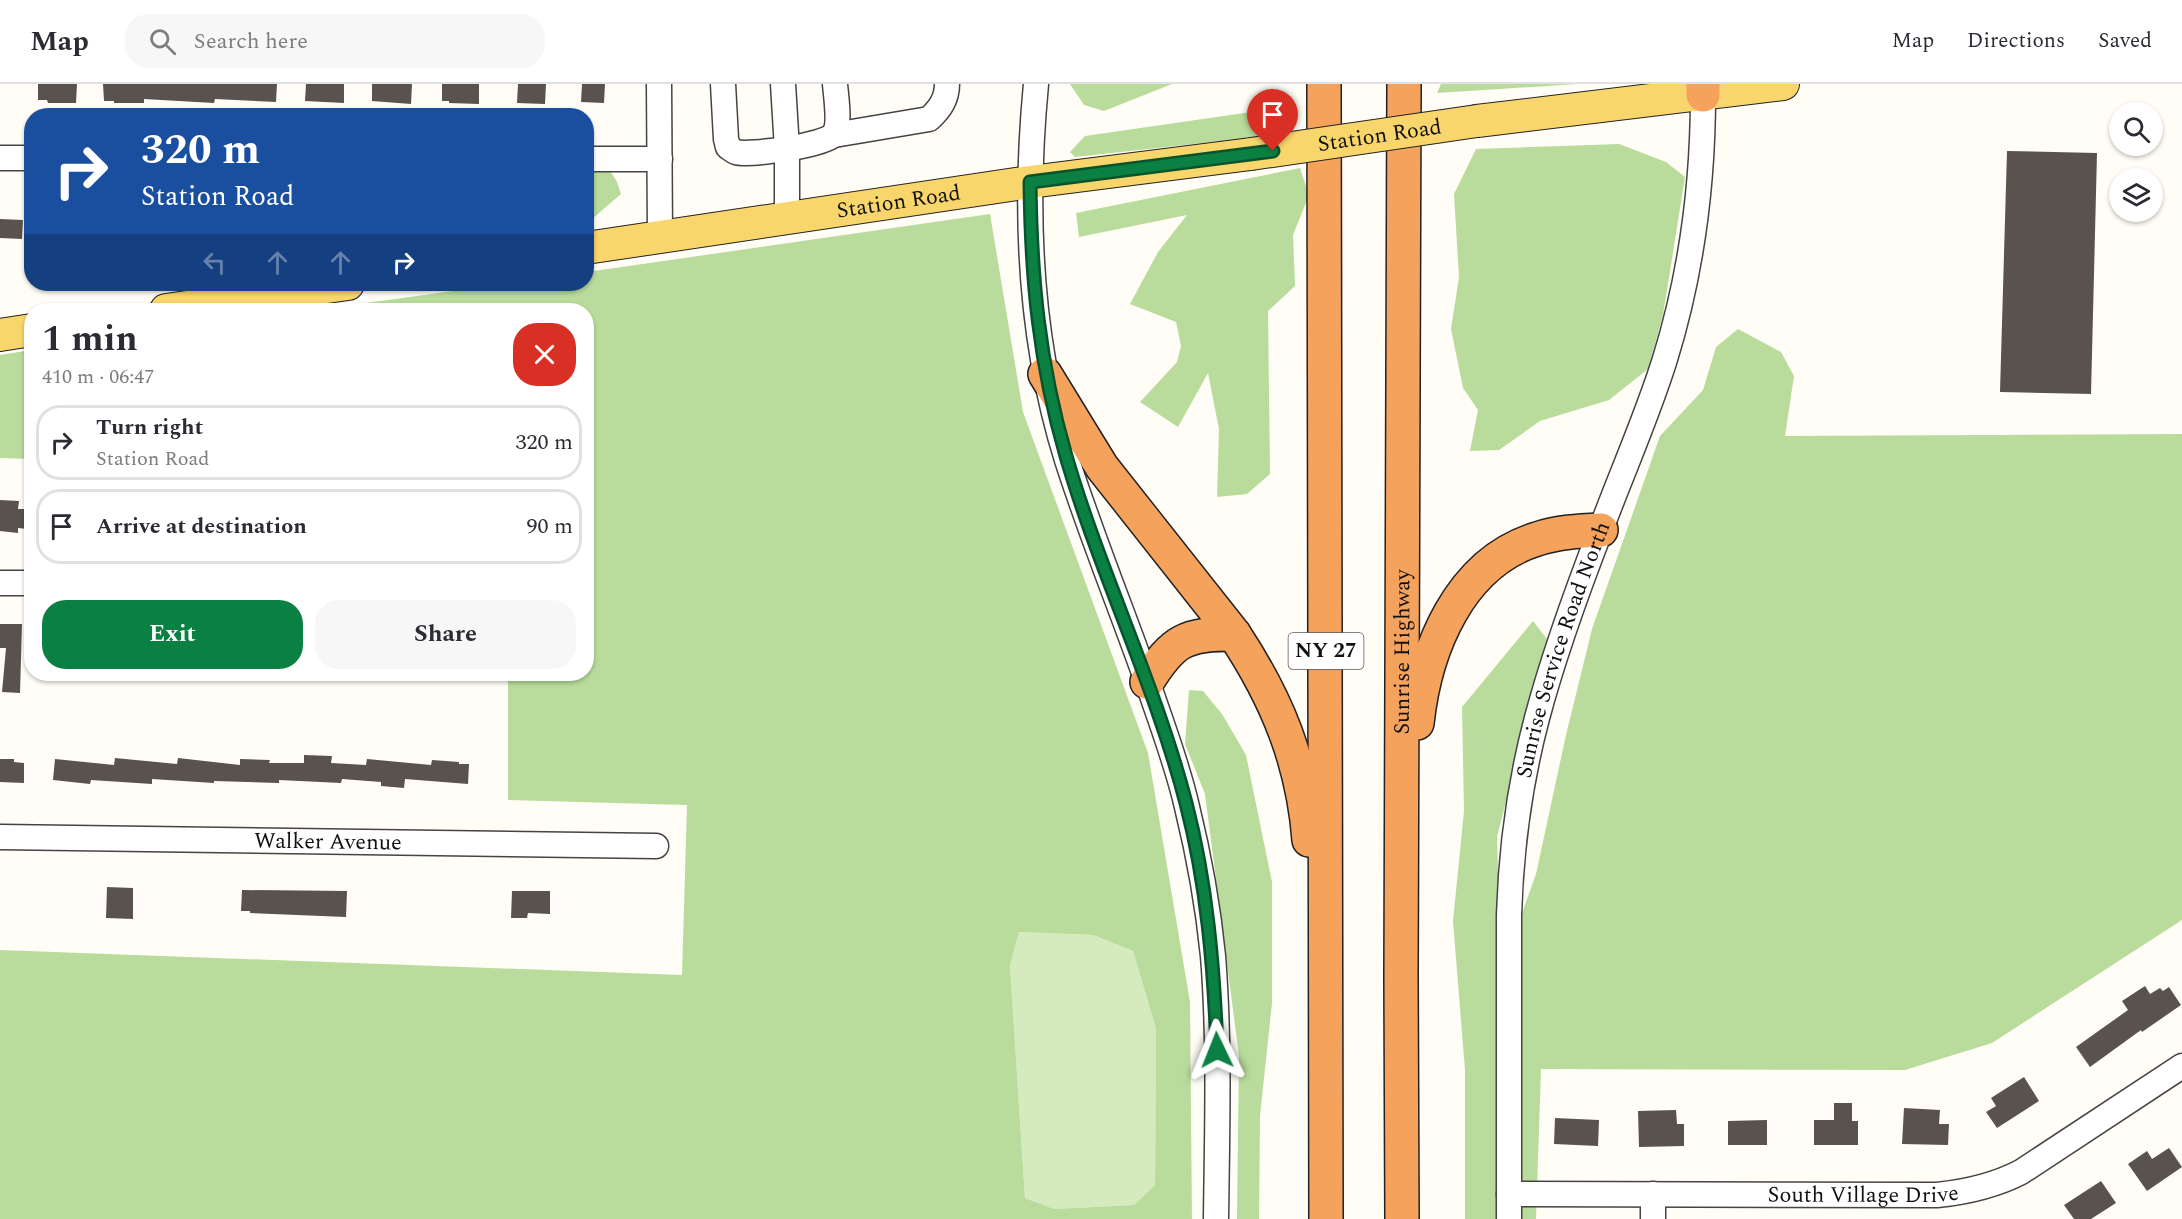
<!DOCTYPE html>
<html lang="en">
<head>
<meta charset="utf-8">
<style>
  :root { --surface:#fff; --page:#f7f7f7; --text:#2b2b33; --muted:#7c7c81; --line:#e1e1e2; --accent:#0b8043 }
  body { margin:0; font-family:Spectral,serif; background:var(--page); color:var(--text); height:100vh; display:flex; flex-direction:column; font-size:22px; white-space:nowrap }
  * { box-sizing:border-box; margin:0 }
  p { font-size:20px; color:var(--muted) }
  .icon { flex:none; width:33px; height:33px; fill:none; stroke:currentColor; stroke-width:2; stroke-linecap:round; stroke-linejoin:round }
  .map { position:relative; flex:1; overflow:hidden }
  .details { position:absolute; left:24px; top:219px; width:570px; height:378px; display:flex; flex-direction:column; background:var(--surface); border-radius:24px; box-shadow:0 2px 4px #0004 }
  .details>* { flex:none }
  .guide { position:absolute; left:24px; top:24px; width:570px; height:183px; border-radius:24px; box-shadow:0 2px 4px #0004; background:#1a4fa0; color:#fff; overflow:hidden }
  .fabs { position:absolute; left:2109px; top:18px; display:grid; gap:12px }
  .fabs a { display:grid; place-items:center; width:54px; height:54px; border-radius:50%; background:var(--surface); box-shadow:0 2px 4px #0004; font-size:30px }
  .pin { position:absolute; display:grid; place-items:center; width:51px; height:51px; color:#fff; margin:-62px -26px; border-radius:50% 50% 50% 0; rotate:-45deg; box-shadow:0 0 6px #0007 }
  .pin .icon { rotate:45deg }
  .me { position:absolute; width:66px; margin:-33px; rotate:358deg; stroke-linejoin:round; filter:drop-shadow(0 0 4px #0008) }
  .turn { display:flex; align-items:center; gap:21px; height:126px; padding:0 18px; font-size:27px }
  .turn .icon { width:78px; height:78px; stroke-width:2.5 }
  .turn b { display:block; font-size:42px; line-height:51px }
  .lanes { display:flex; align-items:center; height:57px; padding:0 18px; background:#0003; justify-content:center; gap:30px; direction:ltr }
  .lanes .off { opacity:.35 }
  .round { display:grid; place-items:center; flex:none; width:63px; height:63px; border-radius:24px; background:var(--page) }
  .headline { display:flex; align-items:center; justify-content:space-between; height:102px; padding:0 18px }
  h1 { font-size:36px; font-weight:700; line-height:45px }
  .primary-button { display:flex; gap:12px; margin-top:auto; padding:12px 18px }
  .primary-button a { flex:1; height:69px; border-radius:24px; background:var(--accent); color:#fff; font-size:24px; font-weight:700; line-height:69px; text-align:center }
  .primary-button a+a { background:var(--page); color:var(--text) }
  ul { padding:0; list-style:none }
  li { display:flex; align-items:center; gap:18px; height:75px; margin:0 12px 9px; padding:0 6px; border:3px solid var(--line); border-radius:24px }
  li div { flex:1 }
  li b { display:block; font-size:22px }
  li em { font-style:normal }
  header { display:flex; align-items:center; gap:36px; box-sizing:border-box; height:84px; padding:0 30px; background:var(--surface); border-bottom:2px solid var(--line) }
  header strong { font-size:28px }
  nav { display:flex; gap:33px; margin-inline-start:auto; font-size:21px }
  .search { width:420px; height:54px; background:var(--page); display:flex; align-items:center; gap:15px; box-sizing:border-box; padding:0 21px; border-radius:24px; color:var(--muted); font-size:22px }
  .map>svg:first-child { display:block }
  .green { fill:#d5ebbd }
  .forest { fill:#b9dc9c; fill-rule:evenodd }
  .building { fill:#5a524d }
  .lines { fill:none; stroke-linecap:round; stroke-linejoin:round }
  .minor-casing { stroke:#444; stroke-width:27 }
  .major-casing { stroke:#222; stroke-width:34 }
  .highway-casing { stroke:#222; stroke-width:36 }
  .minor { stroke:#fff; stroke-width:24 }
  .major { stroke:#f9d66b; stroke-width:32 }
  .highway { stroke:#f5a25d; stroke-width:33 }
  .major-bridge-casing { stroke:#222; stroke-width:34; stroke-linecap:butt }
  .major-bridge { stroke:#f9d66b; stroke-width:32 }
  .route-casing { stroke:#07532c; stroke-width:15 }
  .route { stroke:#0b8043; stroke-width:10 }
  .labels { text-anchor:middle; dominant-baseline:central; stroke-width:6; stroke-linejoin:round; paint-order:stroke }
  .shield { fill:#fff; stroke:#585858; stroke-width:1.5 }
  .shield-label { font-size:21px; font-weight:bold; fill:#111 }
  .street-label { font-size:22px; fill:#111; stroke:#fff }
</style>
</head>
<body>
<header>
<strong>Map</strong>
<div class="search"><svg class="icon" aria-label="search" viewBox="0 0 24 24"><circle cx="10" cy="10" r="6"/><path d="M15 15l6 6"/></svg>Search here</div>
<nav><a>Map</a><a>Directions</a><a>Saved</a></nav>
</header>
<div class="map">
<svg width="2182" height="1135" viewBox="0 0 2182 1135">
  <rect width="100%" height="100%" fill="#fffdf5"/>
  <path class="green" d="M1019 848 1093 851 1133 867 1156 945 1155 1101 1134 1121 1054 1125 1025 1114 1010 882Z"/>
  <path class="forest" d="M1070 0H1172L1104 27 1084 21Z
    M1441 0H1577L1437 9Z
    M1265 26 1276 35 1267 52 1075 73 1070 68 1085 52Z
    M1619 60 1666 78 1685 93 1663 231 1648 285 1609 316 1540 337 1499 366 1470 367 1478 326 1463 304 1451 245 1459 193 1454 110 1476 65Z
    M607 82 617 98 621 110 592 135H587L586 83Z
    M1300 84 1309 111 1293 151 1295 202 1268 227 1270 390 1247 410 1217 413 1219 345 1208 289 1178 343 1140 318 1177 278 1181 262 1176 238 1130 220 1158 168 1187 131 1079 153 1076 129Z
    M990 130 1023 328 1148 669 1190 918 1192 1135H0V866L682 891 687 721 508 716V590H586V226H314L505 200H586L587 188ZM1019 848 1093 851 1133 867 1156 945 1155 1101 1134 1121 1054 1125 1025 1114 1010 882Z
    M1738 245 1781 268 1794 292 1785 352 2182 350V836L1992 959 1905 986 1541 985 1536 1135H1465V986L1453 837 1464 727 1462 623 1533 537 1547 555 1497 753 1501 888 1536 790 1566 651 1592 545 1660 352 1703 306 1716 263Z
    M31 266V375L0 374V271Z
    M1189 606 1203 607 1222 630 1246 671 1272 798V919L1260 1032 1259 1135H1237L1239 972 1205 710 1185 660Z"/>
  <path class="building" d="M38 0H77L76 19H48L47 16H38Z
    M103 0H277L276 18 215 15 214 19 144 15V19H114V17H104Z
    M306 0H344V19L305 17Z
    M372 0H412L411 20 372 17Z
    M442 0H479V20L449 19V17H442Z
    M518 0H546L545 20 517 19Z
    M582 0H605L604 19 581 18Z
    M2007 67 2097 69 2091 310 2000 308Z
    M0 135 23 136 22 155 0 154Z
    M0 416 19 417 18 425H28L27 445 18 444V449L0 447Z
    M0 540H22L20 609 2 608 6 564H0Z
    M304 671 332 672 331 679 366 681 367 675 431 681 432 676 459 678V680H469L468 700 405 695 404 704 381 702V698L342 695 341 699 279 696V699L214 697V699L152 695V700L91 696 90 700 53 696 55 675 114 681 115 674 177 680 178 674 240 681V675L270 676 269 679H304Z
    M0 675H14V678L24 679V699L0 698Z
    M107 803 133 804V835L106 834Z
    M242 806 347 807 346 833 250 829V827H241Z
    M512 807H550V830L528 829 527 834H511Z
    M2145 902 2150 910 2160 904 2163 907 2169 903 2181 921 2142 948 2141 946 2090 983 2076 963 2128 926 2122 917Z
    M2024 993 2039 1017 1997 1044 1986 1028 1996 1022 1991 1014Z
    M1834 1019H1852V1037H1858V1061H1814V1036H1834Z
    M1904 1024 1940 1026 1939 1040H1949L1948 1061 1902 1060Z
    M1676 1026 1677 1040H1684V1062L1639 1063 1638 1027Z
    M1555 1034 1599 1036 1598 1062 1554 1060Z
    M1767 1036V1061H1728V1037Z
    M2169 1064 2182 1083 2147 1107 2128 1080 2147 1067 2152 1075Z
    M2101 1097 2116 1119 2091 1135H2074L2064 1121Z"/>
  <g class="lines">
    <g class="minor-casing">
      <g id="minor">
        <path d="M659 0 660 153"/>
        <path d="M723 0 726 55 728 63C731 65 733 67 736 68 749 72 825 61 833 51 841 42 836 13 835 0"/>
        <path d="M783 0 787 65V134"/>
        <path d="M1036 0C1024 125 1029 255 1067 376 1093 457 1126 536 1154 617 1166 652 1179 687 1187 723 1199 772 1208 822 1213 872 1220 960 1217 1047 1216 1135"/>
        <path d="M834 51 929 35C940 25 947 15 947 0"/>
        <path d="M0 74H32"/>
        <path d="M586 75H660"/>
        <path d="M0 499H32"/>
        <path id="s1" d="M0 753 656 762"/>
        <path id="s2" d="M1509 1110 1937 1111C1967 1108 1994 1102 2021 1088L2182 982"/>
        <path id="s3" d="M1509 1135V831C1511 765 1520 698 1537 634 1554 570 1577 507 1601 445 1622 388 1647 333 1665 275 1691 191 1703 99 1703 11"/>
        <path d="M1653 1135V1110"/>
      </g>
    </g>
    <g class="major-casing">
      <g id="major">
        <path d="M1477 37 1783 0"/>
        <path id="s4" d="M586 164 1030 98 1251 70"/>
        <path d="M166 226 348 200"/>
        <path d="M0 251 32 246"/>
      </g>
    </g>
    <g class="highway-casing">
      <g id="highway">
        <path d="M1324 0 1326 1135"/>
        <path d="M1703 0V11"/>
        <path d="M1045 290 1102 383 1234 550C1277 615 1303 678 1309 756"/>
        <path d="M1147 598C1173 556 1185 550 1234 550"/>
        <path d="M1417 639C1425 565 1459 479 1537 455 1558 448 1579 447 1601 446"/>
        <path id="s5" d="M1402 1135 1401 893 1404 0"/>
      </g>
    </g>
    <use href="#minor" class="minor"/>
    <use href="#major" class="major"/>
    <use href="#highway" class="highway"/>
    <g class="major-bridge-casing">
      <g id="major-bridge">
        <path id="s6" d="M1251 70 1477 37"/>
      </g>
    </g>
    <use href="#major-bridge" class="major-bridge"/>
  </g>
  <g class="lines">
    <g class="route-casing">
      <path id="route" d="M1217 966C1214 883 1207 800 1186 719 1155 600 1100 489 1066 372 1039 279 1031 194 1030 98L1273 67"/>
    </g>
    <use href="#route" class="route"/>
  </g>
  <g class="labels">
    <rect class="shield" x="1288.5" y="549" width="75" height="36" rx="4.5"/>
    <g class="shield-label">
      <text x="1326" y="567">NY 27</text>
    </g>
    <g class="street-label">
      <text stroke="none"><textPath href="#s6" startOffset="130">Station Road</textPath></text>
      <text stroke="none"><textPath href="#s4" startOffset="316">Station Road</textPath></text>
      <text stroke="none"><textPath href="#s3" startOffset="576">Sunrise Service Road North</textPath></text>
      <text stroke="none"><textPath href="#s5" startOffset="567">Sunrise Highway</textPath></text>
      <text stroke="none"><textPath href="#s1" startOffset="328">Walker Avenue</textPath></text>
      <text stroke="none"><textPath href="#s2" startOffset="354">South Village Drive</textPath></text>
    </g>
  </g>
</svg>
<div class="fabs">
<a><svg class="icon" aria-label="search" viewBox="0 0 24 24"><circle cx="10" cy="10" r="6"/><path d="M15 15l6 6"/></svg></a>
<a><svg class="icon" aria-label="layers" viewBox="0 0 24 24"><path d="M12 4l9 5-9 5-9-5zM3 14l9 5 9-5"/></svg></a>
</div>
<div class="pin" style="left:1273px;top:67px;background:#d93025"><svg class="icon" aria-label="arrive" viewBox="0 0 24 24"><path d="M6 21V4h12l-3 4 3 4H6"/></svg></div>
<svg class="me" style="left:1217px;top:966px" viewBox="-20 -20 40 40"><path d="M0-17L14 15 0 8-14 15z" fill="#0b8043" stroke="#fff" stroke-width="4"/></svg>
<div class="guide">
<div class="turn"><svg class="icon" aria-label="right" viewBox="0 0 24 24"><path d="M7 20v-9h11M14 6l5 5-5 5"/></svg><div><b>320 m</b>Station Road</div></div>
<div class="lanes"><svg class="icon off" aria-label="left" viewBox="0 0 24 24"><path d="M17 20v-9H6M10 6l-5 5 5 5"/></svg><svg class="icon off" aria-label="ahead" viewBox="0 0 24 24"><path d="M12 20V5M6 11l6-6 6 6"/></svg><svg class="icon off" aria-label="ahead" viewBox="0 0 24 24"><path d="M12 20V5M6 11l6-6 6 6"/></svg><svg class="icon" aria-label="right" viewBox="0 0 24 24"><path d="M7 20v-9h11M14 6l5 5-5 5"/></svg></div>
</div>
<section class="details">
<div class="headline"><div><h1>1 min</h1><p>410 m · 06:47</p></div><a class="round" style="background:#d93025;color:#fff"><svg class="icon" aria-label="close" viewBox="0 0 24 24"><path d="M6 6l12 12M18 6L6 18"/></svg></a></div>
<ul>
<li><svg class="icon" aria-label="right" viewBox="0 0 24 24"><path d="M7 20v-9h11M14 6l5 5-5 5"/></svg><div><b>Turn right</b><p>Station Road</p></div><em>320 m</em></li>
<li><svg class="icon" aria-label="arrive" viewBox="0 0 24 24"><path d="M6 21V4h12l-3 4 3 4H6"/></svg><div><b>Arrive at destination</b></div><em>90 m</em></li>
</ul>
<div class="primary-button"><a>Exit</a><a>Share</a></div>
</section>
</div>
</body>
</html>
